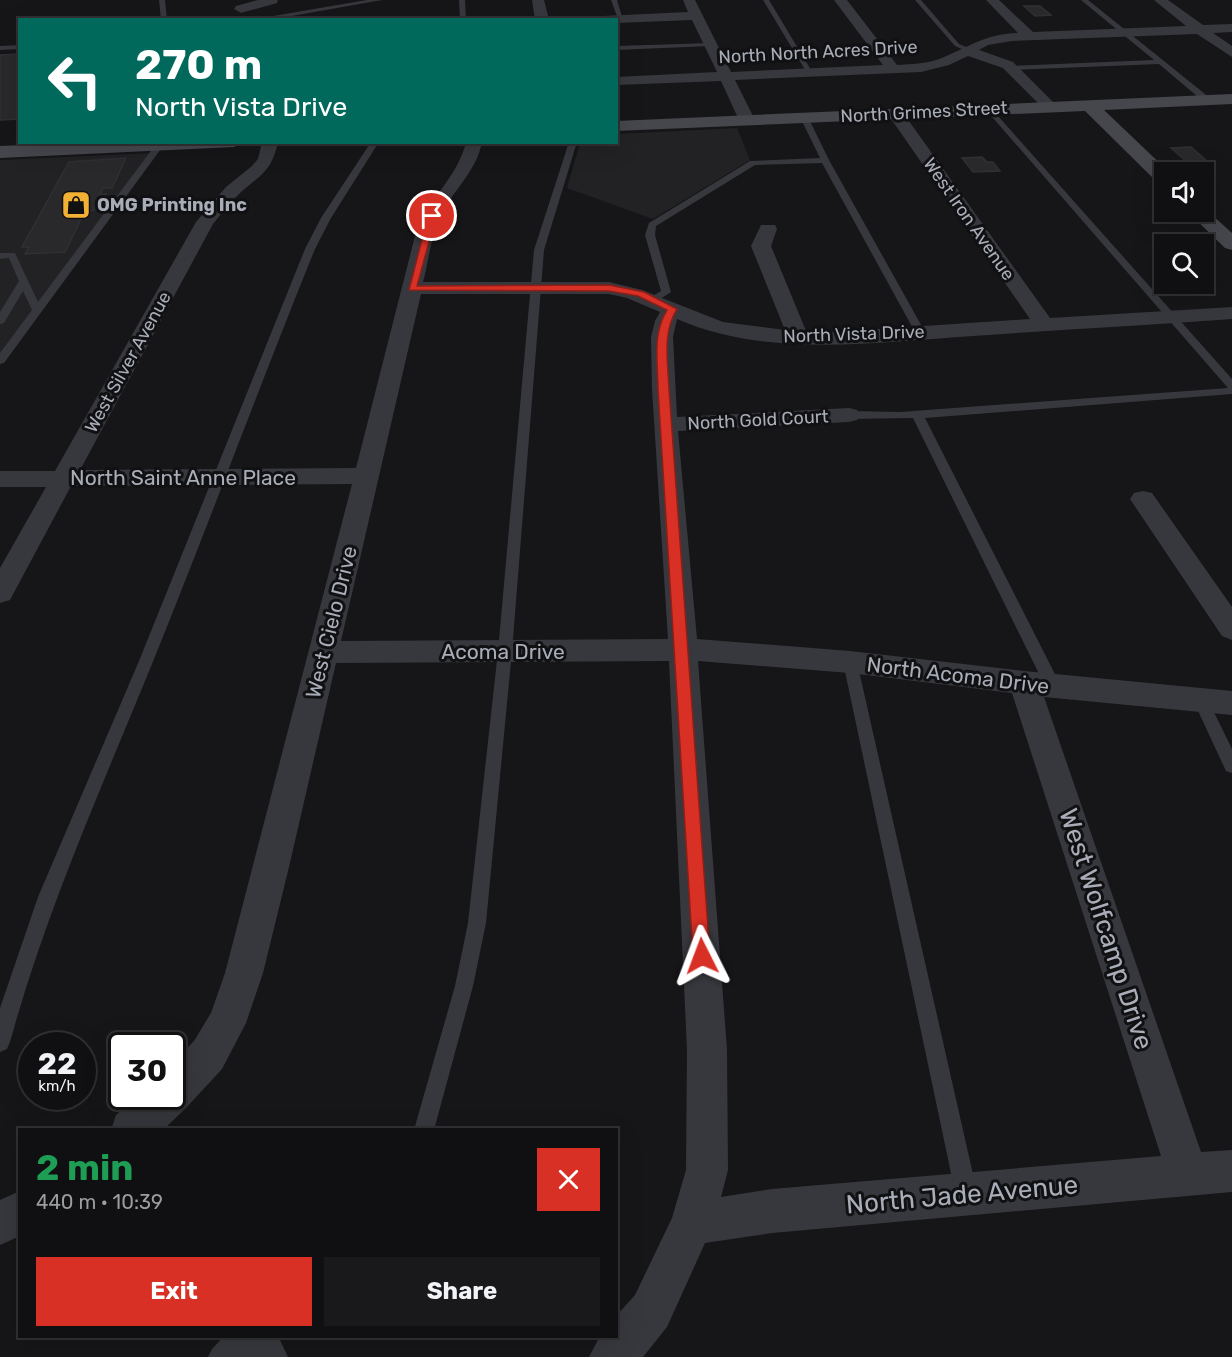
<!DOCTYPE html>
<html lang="en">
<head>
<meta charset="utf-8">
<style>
  :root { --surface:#101012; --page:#19191b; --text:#f1f3f6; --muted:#9c9d9f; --line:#303032; --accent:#d93025 }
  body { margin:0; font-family:Rubik,sans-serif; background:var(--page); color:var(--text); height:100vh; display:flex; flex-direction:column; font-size:22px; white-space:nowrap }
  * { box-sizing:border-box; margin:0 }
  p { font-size:20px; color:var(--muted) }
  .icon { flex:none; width:33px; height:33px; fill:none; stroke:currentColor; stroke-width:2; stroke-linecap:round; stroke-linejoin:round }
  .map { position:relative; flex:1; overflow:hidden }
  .sheet { position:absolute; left:18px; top:1128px; width:600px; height:210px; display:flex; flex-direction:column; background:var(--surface); border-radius:0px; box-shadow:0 6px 24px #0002,0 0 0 2px var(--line) }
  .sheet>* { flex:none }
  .hud { position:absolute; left:18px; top:18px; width:600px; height:126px; border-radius:0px; box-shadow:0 6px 24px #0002,0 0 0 2px var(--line); background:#00695c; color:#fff; overflow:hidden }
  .tools { position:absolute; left:1154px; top:162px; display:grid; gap:12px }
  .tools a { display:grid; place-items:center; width:60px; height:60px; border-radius:0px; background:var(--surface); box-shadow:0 6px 24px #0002,0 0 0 2px var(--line); font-size:30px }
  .speed { position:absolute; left:18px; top:1032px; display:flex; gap:12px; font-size:30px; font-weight:700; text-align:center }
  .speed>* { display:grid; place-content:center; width:78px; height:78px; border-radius:50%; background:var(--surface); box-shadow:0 6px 24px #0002,0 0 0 2px var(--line); line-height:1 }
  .speed small { font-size:15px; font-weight:400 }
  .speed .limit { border:3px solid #111; border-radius:9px; background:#fff; color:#111 }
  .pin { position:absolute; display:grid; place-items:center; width:51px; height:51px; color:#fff; margin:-26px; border:3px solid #fff; border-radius:50%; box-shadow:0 2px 6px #0007 }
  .me { position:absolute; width:66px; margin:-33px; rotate:357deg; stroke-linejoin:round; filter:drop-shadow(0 0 4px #0008) }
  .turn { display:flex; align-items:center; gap:21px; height:126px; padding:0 18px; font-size:27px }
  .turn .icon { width:78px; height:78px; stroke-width:2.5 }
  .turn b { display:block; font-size:42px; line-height:51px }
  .round { display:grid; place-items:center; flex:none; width:63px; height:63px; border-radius:0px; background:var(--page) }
  .overview { display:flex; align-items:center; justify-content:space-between; height:102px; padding:0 18px }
  h1 { font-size:36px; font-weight:700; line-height:45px; color:#1e9e55 }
  .cta { display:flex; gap:12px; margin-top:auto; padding:12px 18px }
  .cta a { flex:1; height:69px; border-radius:0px; background:var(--accent); color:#fff; font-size:24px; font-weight:700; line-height:69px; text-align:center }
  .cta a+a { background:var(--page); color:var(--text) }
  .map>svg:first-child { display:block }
  .built { fill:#222225 }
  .building { fill:#29292c; stroke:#303034; stroke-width:1.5 }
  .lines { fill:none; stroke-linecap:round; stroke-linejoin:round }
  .lane { fill:#37383d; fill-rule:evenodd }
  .street { fill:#37383d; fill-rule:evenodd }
  .secondary { fill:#45474d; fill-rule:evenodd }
  .route { fill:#d93025; stroke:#8d1f18; stroke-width:1.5 }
  .labels { text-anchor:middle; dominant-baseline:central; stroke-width:6; stroke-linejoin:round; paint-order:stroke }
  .far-street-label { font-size:18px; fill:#a8adb8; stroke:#111113 }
  .far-poi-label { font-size:18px; font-weight:bold; fill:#a8adb8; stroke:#111113; text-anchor:start }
  .street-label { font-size:21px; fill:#a8adb8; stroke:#111113 }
  .near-street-label { font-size:26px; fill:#a8adb8; stroke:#111113 }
</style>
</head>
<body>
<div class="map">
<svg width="1232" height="1357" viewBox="0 0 1232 1357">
  <rect width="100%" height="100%" fill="#161618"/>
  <path class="built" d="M737 128 750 160 653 219 567 188 580 143 616 142 617 134Z
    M153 153 0 361V160Z"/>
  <path class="building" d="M1024 6H1040L1051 15 1035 16Z
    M20 54V119L0 120V55Z
    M1191 147 1207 161 1187 162 1171 148Z
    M982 157 987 162H993L1000 171 973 172 962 158Z
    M126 158 112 188H103L100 195 106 194 102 202H98L94 210 85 211 65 252 25 254 29 247H22L69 162Z"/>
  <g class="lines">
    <path class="lane" d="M159 0H165L167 20H161Z
      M367 0H382L269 20H250Z
      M459 0H465L466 20H460Z
      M611 0H617L623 20 618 19Z
      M763 0H769L814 75 807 73Z
      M915 0H921L959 44 971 49V53L955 46Z
      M1081 0H1088L1210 98V102H1204L1159 64 1008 70 1011 66 1154 60Z
      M712 43 710 46 616 50V46Z
      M20 45V49L0 50V46Z
      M990 107 1232 379V394L925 418 1061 686 1058 690H1048L1045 686 913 418 849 419 843 415 849 411 900 412 1228 388 987 111 986 109Z
      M804 115 808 117 829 160 925 332 924 334H916L915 332 822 163 755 165 656 226 655 235 671 292 657 301 648 299 661 291 645 235 649 223 750 161 820 158 800 117Z
      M371 142H379L331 218 315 249C259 387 208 526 152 664 101 789 46 911 10 1042L7 1049 0 1052V1008L38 897 139 661 305 249 321 218Z
      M569 142H577L544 250 512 651 486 923 473 986 434 1130H414L455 986 468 923 498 651 534 250Z
      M156 144 163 146 4 363 0 364V353L32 310 23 291 4 323 0 324V312L19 281 9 258 0 259V253H15L38 302Z
      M850 656 855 658 857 662 977 1192 974 1200 966 1203 958 1200 955 1192 843 662 845 658Z
      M1201 694 1206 696 1232 749V773L1226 771 1193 700 1196 696Z
      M224 1336H252L249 1344 237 1357H208L212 1349Z"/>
    <path class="street" d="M258 0H278L277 3 241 13 234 9 236 6Z
      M532 0H544L549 20H535Z
      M683 0H695L731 72 883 65 834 0H847L897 65C911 64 925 64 939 59 968 48 983 34 1018 33L986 0H999L1033 32 1186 26 1154 0H1168L1203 25 1232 24V32L1213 33 1232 46V57L1197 34 1012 41 988 45 979 50 1013 62 1057 106 1054 109H1044L1003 68 968 56 949 65 921 72 735 80 755 120 747 125 739 120 721 81 616 85V77L717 72 692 20 616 23V20H597L603 16 688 12Z
      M895 108 901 110 1050 318 1232 307V319C1146 325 1060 330 973 336 876 342 769 359 677 319L673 337 677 417 849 408 857 410 861 415 857 420 849 422 678 431 697 639 850 651 1024 671 1232 691V715L1044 697 1201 1152 1232 1150V1192L772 1233 705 1243 667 1327 643 1357H589L600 1336H616V1316L635 1295 672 1218 686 1170 687 1050 669 661 336 663 289 867 263 973 246 1023 222 1069 186 1108 163 1130H111L116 1115 138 1096H172V1064L194 1041 211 1013 225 973 352 484 71 486 10 600 0 603V568L46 487H0V471H55L196 222 226 187 252 166 258 159 262 142H278C271 174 260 174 238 195 229 203 221 214 213 224L80 470 356 468 416 232C428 199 458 177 466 142H482C476 172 454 189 441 215 431 235 429 260 423 282H609L642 290 723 322 785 330 751 246 761 225H775L777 229 771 246 806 331 834 332 1030 319 887 113ZM421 294H609L627 298 660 312 655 321 651 337 652 389 668 639 341 641ZM698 661 850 673 1012 693 1161 1156 772 1189 721 1197 728 1170 727 1050Z
      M1143 491 1152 493 1232 607V640L1222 636 1130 499 1134 493Z
      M20 1191V1236L0 1245V1200Z
      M228 1336H278L288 1357H237Z"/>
    <path class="secondary" d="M1232 94V104L1104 110 1169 172H1164V184L1157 182 1085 111 616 131V121Z
      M94 142H243L234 147 0 158V146Z
      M1203 207 1232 233V250L1225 248 1188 212H1203Z"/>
  </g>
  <path class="route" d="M432 213 436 216 417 286 609 285 644 292 677 309C662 333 668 362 669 389L710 956 708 962 702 964 696 962 693 956 658 389C658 363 652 334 667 310L638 296 609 291 409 290 428 216Z"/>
  <defs>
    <g id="shop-square" transform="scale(1.5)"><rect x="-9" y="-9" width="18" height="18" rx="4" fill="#f2b134" stroke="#111113"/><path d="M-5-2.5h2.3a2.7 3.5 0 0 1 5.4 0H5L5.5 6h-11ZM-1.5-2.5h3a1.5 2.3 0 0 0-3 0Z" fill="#111"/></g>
  </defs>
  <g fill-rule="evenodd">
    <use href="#shop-square" x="76" y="205"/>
  </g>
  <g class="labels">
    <g class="far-street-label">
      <text transform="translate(818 52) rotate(-3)">North North Acres Drive</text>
      <text transform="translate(924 112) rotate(-3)">North Grimes Street</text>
      <text transform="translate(969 219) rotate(55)">West Iron Avenue</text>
      <text transform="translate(854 334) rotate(-2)">North Vista Drive</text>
      <text transform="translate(128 362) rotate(-61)">West Silver Avenue</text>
      <text transform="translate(758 420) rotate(-3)">North Gold Court</text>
    </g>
    <g class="far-poi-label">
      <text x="97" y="205">OMG Printing Inc</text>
    </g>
    <g class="street-label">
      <text x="183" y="477">North Saint Anne Place</text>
      <text transform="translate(331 622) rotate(-76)">West Cielo Drive</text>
      <text x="503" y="651">Acoma Drive</text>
      <text transform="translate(958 675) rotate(7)">North Acoma Drive</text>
    </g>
    <g class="near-street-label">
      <text transform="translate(1106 929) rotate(72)">West Wolfcamp Drive</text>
      <text transform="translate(962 1195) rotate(-5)">North Jade Avenue</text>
    </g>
  </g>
</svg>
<div class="tools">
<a><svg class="icon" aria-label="sound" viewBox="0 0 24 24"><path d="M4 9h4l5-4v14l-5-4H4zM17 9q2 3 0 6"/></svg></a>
<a><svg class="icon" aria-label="search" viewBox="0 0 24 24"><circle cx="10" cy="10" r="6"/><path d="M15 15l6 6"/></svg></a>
</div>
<div class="speed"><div>22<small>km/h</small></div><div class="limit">30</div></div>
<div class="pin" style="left:432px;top:216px;background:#d93025"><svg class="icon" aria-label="arrive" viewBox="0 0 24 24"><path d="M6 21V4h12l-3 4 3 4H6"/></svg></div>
<svg class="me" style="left:702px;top:956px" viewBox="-20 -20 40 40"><path d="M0-17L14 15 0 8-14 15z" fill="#d93025" stroke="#fff" stroke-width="4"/></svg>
<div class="hud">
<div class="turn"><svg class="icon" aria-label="left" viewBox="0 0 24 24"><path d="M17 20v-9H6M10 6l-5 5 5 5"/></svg><div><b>270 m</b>North Vista Drive</div></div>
</div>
<section class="sheet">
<div class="overview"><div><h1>2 min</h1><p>440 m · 10:39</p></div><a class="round" style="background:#d93025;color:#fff"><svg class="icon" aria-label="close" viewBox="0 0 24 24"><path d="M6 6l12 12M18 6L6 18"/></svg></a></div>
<div class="cta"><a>Exit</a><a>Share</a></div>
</section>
</div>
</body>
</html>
